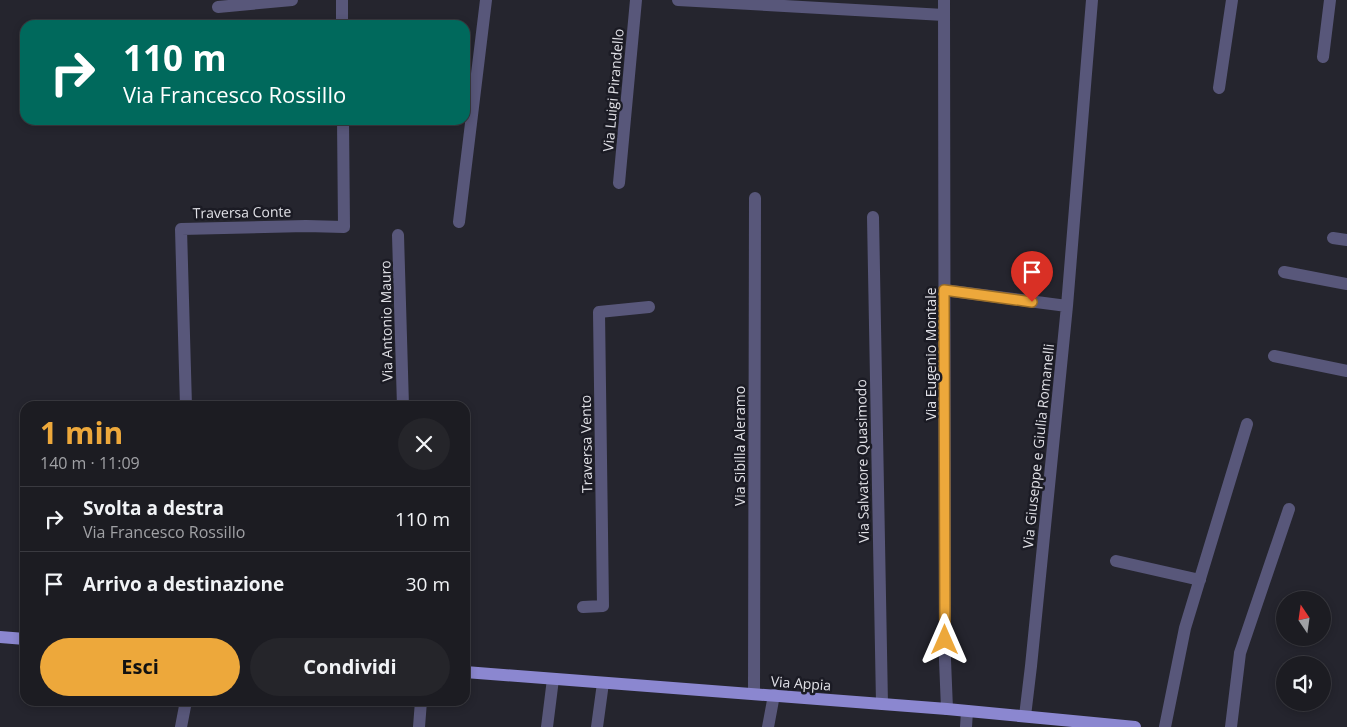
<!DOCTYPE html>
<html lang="it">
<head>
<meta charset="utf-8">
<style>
  :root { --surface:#1c1c22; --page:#25252a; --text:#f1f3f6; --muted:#a0a1a5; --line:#3a3a40; --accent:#eda83b }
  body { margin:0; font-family:"Open Sans",sans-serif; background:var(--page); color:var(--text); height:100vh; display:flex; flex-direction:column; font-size:19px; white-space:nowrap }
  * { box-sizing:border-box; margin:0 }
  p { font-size:16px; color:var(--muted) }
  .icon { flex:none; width:28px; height:28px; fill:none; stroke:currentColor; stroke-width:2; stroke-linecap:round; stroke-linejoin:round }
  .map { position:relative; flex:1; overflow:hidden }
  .side { position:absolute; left:20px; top:401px; width:450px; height:305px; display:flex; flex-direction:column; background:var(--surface); border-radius:15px; box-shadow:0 2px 8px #0003,0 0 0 1px var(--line) }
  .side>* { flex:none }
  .guide { position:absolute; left:20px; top:20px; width:450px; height:105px; border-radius:15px; box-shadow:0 2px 8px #0003,0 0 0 1px var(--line); background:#00695c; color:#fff; overflow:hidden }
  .needle { width:32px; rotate:347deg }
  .tools { position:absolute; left:1276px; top:591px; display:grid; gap:10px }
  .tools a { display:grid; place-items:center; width:55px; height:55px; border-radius:50%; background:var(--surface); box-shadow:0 2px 8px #0003,0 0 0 1px var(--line); font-size:25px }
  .pin { position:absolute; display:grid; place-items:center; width:42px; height:42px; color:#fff; margin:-51px -21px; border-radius:50% 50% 50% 0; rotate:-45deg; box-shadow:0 0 5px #0007 }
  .pin .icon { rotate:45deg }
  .me { position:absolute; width:55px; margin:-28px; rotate:0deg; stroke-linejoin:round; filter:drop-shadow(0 0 4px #0008) }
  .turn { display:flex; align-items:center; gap:18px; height:105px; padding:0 20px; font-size:22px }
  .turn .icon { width:65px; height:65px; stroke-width:2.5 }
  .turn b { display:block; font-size:35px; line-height:42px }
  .round { display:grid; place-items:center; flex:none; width:52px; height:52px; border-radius:26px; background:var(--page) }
  .head { display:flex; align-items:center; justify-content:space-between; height:85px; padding:0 20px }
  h1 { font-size:30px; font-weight:700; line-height:38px; color:var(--accent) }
  .primary-button { display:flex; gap:10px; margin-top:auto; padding:10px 20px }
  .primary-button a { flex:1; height:58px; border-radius:30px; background:var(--accent); color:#111; font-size:20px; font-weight:700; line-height:58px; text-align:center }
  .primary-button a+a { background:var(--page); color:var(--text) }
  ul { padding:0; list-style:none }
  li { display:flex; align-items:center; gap:15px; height:65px; padding:0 20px; border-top:1px solid var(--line) }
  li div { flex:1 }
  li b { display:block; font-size:19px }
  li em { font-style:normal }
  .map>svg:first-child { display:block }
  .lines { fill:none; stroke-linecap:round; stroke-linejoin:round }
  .minor { stroke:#58577a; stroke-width:12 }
  .major { stroke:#8b87d0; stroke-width:12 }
  .route-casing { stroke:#9a6d26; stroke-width:12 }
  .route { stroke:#eda83b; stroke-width:9 }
  .labels { text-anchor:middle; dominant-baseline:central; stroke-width:5; stroke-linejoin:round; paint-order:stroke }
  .street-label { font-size:14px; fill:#e0e0e6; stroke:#1b1b24 }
</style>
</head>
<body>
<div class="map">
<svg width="1347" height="727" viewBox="0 0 1347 727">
  <rect width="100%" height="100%" fill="#25252e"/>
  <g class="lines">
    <path class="minor" d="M342 0V25
      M678 0 944 15
      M944 0 945 660 947 709
      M218 7 292 0
      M1323 57 1330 0
      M1219 88 1232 0
      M619 183 636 0
      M873 217 882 704
      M459 222 486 0
      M398 235 403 406
      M1333 238 1347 240
      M1284 272 1347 284
      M944 290 1067 306
      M1274 356 1347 371
      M186 406 181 229 306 226 344 227 343 120
      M1116 561 1200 580
      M583 607 603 606 599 312 649 307
      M754 694 755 198
      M1025 716 1031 666 1067 306 1092 0
      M181 727 186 701
      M419 727 421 701
      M547 727 553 679
      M597 727 603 683
      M768 727 774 695
      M966 727 967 711
      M1165 727 1185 628 1247 424
      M1231 727 1240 653 1289 509"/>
    <path class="major" d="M0 637 25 639
      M465 672 947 709 1135 727"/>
  </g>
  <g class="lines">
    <g class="route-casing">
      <path id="route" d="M945 640 944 290 1032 302"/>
    </g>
    <use href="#route" class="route"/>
  </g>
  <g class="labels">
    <g class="street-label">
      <text transform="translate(613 90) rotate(-85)">Via Luigi Pirandello</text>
      <text transform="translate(242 212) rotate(-1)">Traversa Conte</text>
      <text transform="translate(386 321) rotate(-91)">Via Antonio Mauro</text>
      <text transform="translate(930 354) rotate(-90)">Via Eugenio Montale</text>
      <text transform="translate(586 444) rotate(-91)">Traversa Vento</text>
      <text transform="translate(739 446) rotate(-90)">Via Sibilla Aleramo</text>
      <text transform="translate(1038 446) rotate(-84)">Via Giuseppe e Giulia Romanelli</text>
      <text transform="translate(862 461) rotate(-91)">Via Salvatore Quasimodo</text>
      <text transform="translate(801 683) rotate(4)">Via Appia</text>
    </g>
  </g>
</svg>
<div class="tools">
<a><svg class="needle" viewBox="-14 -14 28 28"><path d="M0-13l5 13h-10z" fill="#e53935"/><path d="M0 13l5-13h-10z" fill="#a0a1a5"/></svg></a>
<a><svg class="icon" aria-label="sound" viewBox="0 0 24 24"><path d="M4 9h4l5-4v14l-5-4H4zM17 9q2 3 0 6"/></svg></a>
</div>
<div class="pin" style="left:1032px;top:302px;background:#d93025"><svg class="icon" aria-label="arrive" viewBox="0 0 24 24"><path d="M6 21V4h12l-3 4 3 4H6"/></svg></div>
<svg class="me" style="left:945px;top:640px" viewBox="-20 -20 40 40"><path d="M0-17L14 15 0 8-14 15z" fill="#eda83b" stroke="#fff" stroke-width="4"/></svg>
<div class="guide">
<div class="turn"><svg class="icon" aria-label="right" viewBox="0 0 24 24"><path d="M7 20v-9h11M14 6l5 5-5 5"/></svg><div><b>110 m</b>Via Francesco Rossillo</div></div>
</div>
<section class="side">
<div class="head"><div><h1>1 min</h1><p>140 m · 11:09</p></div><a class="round"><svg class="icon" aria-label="close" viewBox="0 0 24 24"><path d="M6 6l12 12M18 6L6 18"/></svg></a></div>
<ul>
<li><svg class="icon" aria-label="right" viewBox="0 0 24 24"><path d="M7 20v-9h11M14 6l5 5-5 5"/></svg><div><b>Svolta a destra</b><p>Via Francesco Rossillo</p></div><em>110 m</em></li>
<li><svg class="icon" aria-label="arrive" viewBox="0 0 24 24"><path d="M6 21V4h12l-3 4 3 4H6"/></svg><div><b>Arrivo a destinazione</b></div><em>30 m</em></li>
</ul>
<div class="primary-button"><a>Esci</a><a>Condividi</a></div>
</section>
</div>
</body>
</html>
